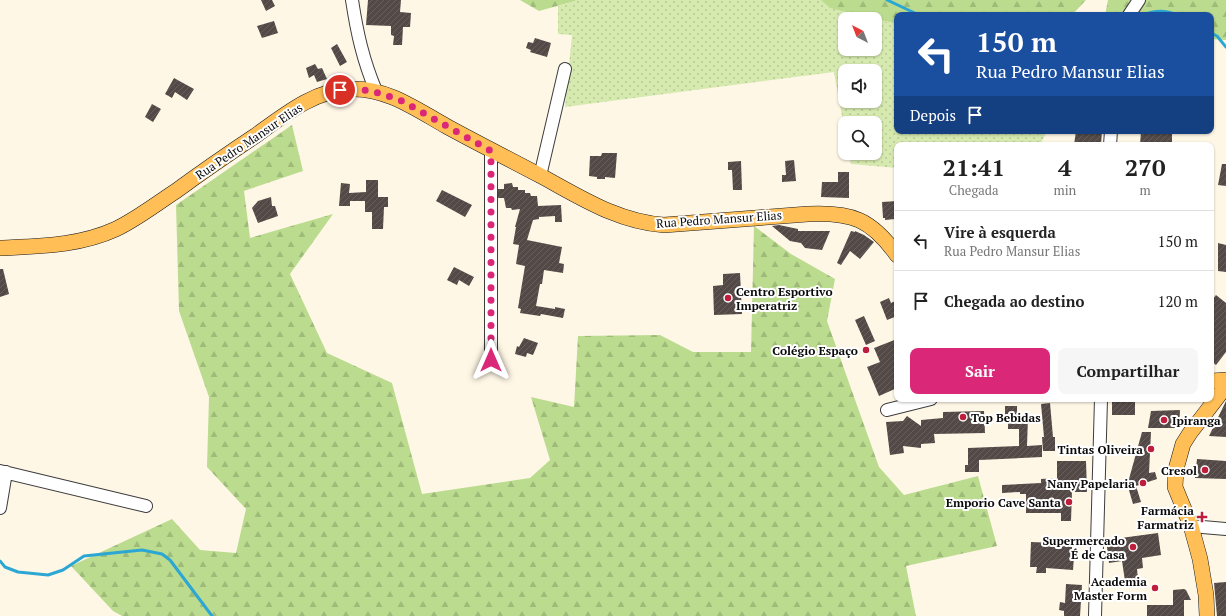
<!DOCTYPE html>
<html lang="pt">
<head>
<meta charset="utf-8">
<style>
  :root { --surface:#fff; --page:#f6f6f6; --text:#222; --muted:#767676; --line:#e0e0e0; --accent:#db2777 }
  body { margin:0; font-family:"PT Serif",serif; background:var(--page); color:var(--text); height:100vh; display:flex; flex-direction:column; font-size:15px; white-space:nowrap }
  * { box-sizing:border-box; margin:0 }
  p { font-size:13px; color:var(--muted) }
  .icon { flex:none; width:22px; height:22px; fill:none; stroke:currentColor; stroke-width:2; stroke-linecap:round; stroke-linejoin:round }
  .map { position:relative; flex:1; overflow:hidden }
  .details { position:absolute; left:894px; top:142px; width:320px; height:260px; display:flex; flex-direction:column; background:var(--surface); border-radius:8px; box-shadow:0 1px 3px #0004 }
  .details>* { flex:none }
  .hud { position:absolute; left:894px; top:12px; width:320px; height:122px; border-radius:8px; box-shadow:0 1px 3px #0004; background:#1a4fa0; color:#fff; overflow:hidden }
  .needle { width:26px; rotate:318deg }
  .tools { position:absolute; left:838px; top:12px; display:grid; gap:8px }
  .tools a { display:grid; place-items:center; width:44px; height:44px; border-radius:8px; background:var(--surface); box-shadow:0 1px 3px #0004; font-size:20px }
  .pin { position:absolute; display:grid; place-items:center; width:34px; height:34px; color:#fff; margin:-17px; border:2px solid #fff; border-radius:50%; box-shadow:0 1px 4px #0007 }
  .me { position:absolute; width:44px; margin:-22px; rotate:0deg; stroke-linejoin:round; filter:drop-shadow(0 0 3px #0008) }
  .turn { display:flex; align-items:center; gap:14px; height:84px; padding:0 16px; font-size:18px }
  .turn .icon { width:52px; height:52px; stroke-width:2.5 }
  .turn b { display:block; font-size:28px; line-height:34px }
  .then { display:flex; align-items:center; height:38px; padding:0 16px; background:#0003; gap:8px; font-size:15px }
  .eta { display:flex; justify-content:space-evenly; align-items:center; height:68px; text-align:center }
  .eta b { font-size:24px; font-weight:600; line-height:28px }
  .button { display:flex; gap:8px; margin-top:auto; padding:8px 16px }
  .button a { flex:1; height:46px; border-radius:8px; background:var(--accent); color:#fff; font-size:16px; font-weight:600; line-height:46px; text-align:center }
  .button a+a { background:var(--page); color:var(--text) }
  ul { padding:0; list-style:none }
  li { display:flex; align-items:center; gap:12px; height:60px; padding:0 16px; border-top:1px solid var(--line) }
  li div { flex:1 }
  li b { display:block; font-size:15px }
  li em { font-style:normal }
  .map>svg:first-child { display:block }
  .grass { fill:url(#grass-dots); fill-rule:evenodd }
  .forest { fill:url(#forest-firs) }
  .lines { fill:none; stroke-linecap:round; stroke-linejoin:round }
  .stream { stroke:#2ca7d3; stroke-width:3 }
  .building { fill:url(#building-hatch) }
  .minor-casing { stroke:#3d3d3d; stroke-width:14 }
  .major-casing { stroke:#1b1b1b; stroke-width:16 }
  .minor { stroke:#fff; stroke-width:12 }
  .major { stroke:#ffbf56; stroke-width:15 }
  .route { stroke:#db2777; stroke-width:7; stroke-dasharray:0 12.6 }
  .poi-dot { fill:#be1d3b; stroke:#fff; stroke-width:1.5 }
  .labels { text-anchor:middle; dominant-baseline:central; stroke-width:4; stroke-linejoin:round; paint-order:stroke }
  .street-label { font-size:12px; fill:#0a0a0a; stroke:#fff }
  .poi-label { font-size:12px; font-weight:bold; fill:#0a0a0a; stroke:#fff; text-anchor:end }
</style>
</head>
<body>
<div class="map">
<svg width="1226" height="616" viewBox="0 0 1226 616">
  <defs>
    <pattern id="grass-dots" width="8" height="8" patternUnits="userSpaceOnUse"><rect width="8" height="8" fill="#d6eaaf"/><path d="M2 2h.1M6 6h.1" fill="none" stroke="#b6c795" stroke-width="1.8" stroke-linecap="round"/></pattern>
    <pattern id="forest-firs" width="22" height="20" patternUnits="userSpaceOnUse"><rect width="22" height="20" fill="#bbdb8e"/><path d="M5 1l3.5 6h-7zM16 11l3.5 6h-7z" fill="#9fbb79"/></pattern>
    <pattern id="building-hatch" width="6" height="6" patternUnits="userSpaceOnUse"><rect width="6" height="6" fill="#534946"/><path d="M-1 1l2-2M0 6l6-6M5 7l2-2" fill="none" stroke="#675f5c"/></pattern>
  </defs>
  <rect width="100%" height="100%" fill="#fff7e6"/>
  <path class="grass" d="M575 0H833L879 20 897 24V131H1047L1040 145H897V168L851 164 849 153H875V123H845V132L834 72 565 107 572 35 558 34V6L575 1ZM845 19H875V49H845ZM845 71H875V101H845Z"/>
  <path class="forest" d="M520 0H575V1L539 11Z
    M821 0H1086L1072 15H897V24L830 8Z
    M1108 0H1135L1125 15H1105Z
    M1143 0H1226V40L1211 39V15H1132Z
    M292 125 303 171 244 191 250 238 333 214 290 274 327 353 392 383 422 494 530 478 550 460 531 397 574 407 578 336 660 335 693 352H751L754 226 791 254 835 279 827 321 879 467 904 495 978 476 997 546 906 566 916 616H122L113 611 71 566 172 519 200 550 236 553 246 509 207 467 209 397 179 311 176 205Z"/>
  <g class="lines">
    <path class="stream" d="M887 0 919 15
      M1143 15C1155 10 1166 10 1177 15
      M1211 33 1217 36 1226 47
      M0 561 5 567 18 572 48 575 63 570 84 556 142 550 162 554 170 560 212 616"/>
  </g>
  <path class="building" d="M261 0H272L275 6 266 11Z
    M368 0H401L400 12 411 13 410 27H403L402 45H393L394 36 391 35V26L366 25Z
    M274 21 278 33 262 38 257 26Z
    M535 38 551 43 547 57 530 52 531 50 526 48 528 42 533 43Z
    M337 44 347 62 340 66 331 48Z
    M315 64 318 69 322 68 327 79 317 82 314 75 309 78 306 68Z
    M174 78 194 89 187 100 175 92 172 98 165 94Z
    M152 104 161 109 153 122 145 117Z
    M1076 131H1102L1101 145H1074Z
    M1141 131H1172V145H1140Z
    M602 153H617L615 178 605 177V179H597V177L589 176 590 156H601Z
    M794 160 796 181 782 182V175H786L785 161Z
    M741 161 742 190H733L732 170H728V162Z
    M1222 164H1226V186L1218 185Z
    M838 172H849V198L821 197 822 182H838Z
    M366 180H378V197H388V207H384L383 229H372V212H365V201H350V206H339L341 183 350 184 349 193 366 192Z
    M512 183 513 187H518V190H525V193H530L531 196H537L538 206 561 205 562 222H555V216L539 217V219L533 220 527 240 562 247 559 263 564 264 563 273 544 270 542 284H540L536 306 555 309V307L565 309 563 318 541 314 540 316 520 313 521 309 518 308 525 266 516 264 519 245 513 244 516 227H515L520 209 512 210 511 208H506L504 198H498V189H504V184Z
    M442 190 472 205 465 217 436 201Z
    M271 197 272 206H275L278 216 258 223 252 208 258 201Z
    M897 201V217H894L895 219 885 220V218H883L882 202Z
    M779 225 798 229V231H830L822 250 805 248 801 243 790 241 772 226Z
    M851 231 855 232V231L864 235 874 242 860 259 850 251 841 265 837 263Z
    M1218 243 1226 245V272L1218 271Z
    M454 267 474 277 469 286 459 280 457 285 447 280Z
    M0 269H3L9 294 0 297Z
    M740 273 742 314 714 315 713 286 723 285V274Z
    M1216 295 1226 303V352L1216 365 1211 361V301Z
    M889 298 891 303 897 300V316L887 320 880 302Z
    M864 316 875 341 866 345 855 320Z
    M524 338 538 343 533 355 527 353 526 357 515 354 517 346 519 347Z
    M897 339V388L879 396 867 367 880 362 874 348Z
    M1112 399H1135V415H1112Z
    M1226 401V437L1209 436Z
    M1050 403 1053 437H1055V451H1043L1042 437H1044L1041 404Z
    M1005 406H1017V417H1028L1027 446 1042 445V457L979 460V472H965V465H968V448L1019 446V429H1008V420H1005Z
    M1180 410 1179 428H1148L1151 411Z
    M984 411 985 433 934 434 935 443 921 444V448L903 446 904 453 890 455 886 422 903 421 907 416 921 426V420L943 418V412Z
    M1142 432H1151L1149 473 1155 472 1157 479 1136 486 1141 502 1133 504 1126 480 1129 479Z
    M1197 459 1226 461V479L1195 478Z
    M1057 461H1086L1087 492H1072L1071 521H1061V513H1026V494H1020V492L1002 493V485L1041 483V479L1057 478Z
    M1158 533 1161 555 1142 558 1143 568 1137 569 1138 579 1125 581 1122 561 1109 563 1106 540Z
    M1055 539H1063V544L1072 545V557H1074L1073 570 1046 568V573H1036L1037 567H1030L1031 542 1055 543Z
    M1226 582V616H1217L1214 583Z
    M1066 584 1082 585 1080 616H1064V611L1059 610 1060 602 1065 603Z
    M1184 589 1186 590 1191 600H1184V616H1147V605H1173V590Z"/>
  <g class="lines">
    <g class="minor-casing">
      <path id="minor" d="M352 0C357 33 363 60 376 91
        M1129 15 1139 0
        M1110 145 1111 131
        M491 151V360
        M540 176 565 69
        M887 410 931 399
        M0 471 146 506
        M0 508 6 472
        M1191 526 1226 529
        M1095 616 1101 399"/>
    </g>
    <g class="major-casing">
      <path id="major" d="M0 248C40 246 79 246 116 229 137 219 156 204 176 191 202 172 228 154 255 136 283 116 314 90 350 89 385 87 416 109 446 126 477 143 509 159 541 176 580 197 618 222 664 225L808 214C852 212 871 219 897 255
        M1211 381 1226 380
        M1207 616 1206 595 1200 559 1191 526 1175 487 1176 469 1183 444 1190 433 1226 386"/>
    </g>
    <use href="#minor" class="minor"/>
    <use href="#major" class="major"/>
  </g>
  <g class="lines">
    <path class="route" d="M340 90C363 87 381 93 402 101L491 151V360"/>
  </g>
  <g class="poi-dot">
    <circle cx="728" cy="298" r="4"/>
    <circle cx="866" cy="350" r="4"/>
    <circle cx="963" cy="417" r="4"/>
    <circle cx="1164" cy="420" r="4"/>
    <circle cx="1151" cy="449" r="4"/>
    <circle cx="1205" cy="470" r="4"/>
    <circle cx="1143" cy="483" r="4"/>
    <circle cx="1069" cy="502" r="4"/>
    <path d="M1200 511h4v4h4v4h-4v4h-4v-4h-4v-4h4z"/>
    <circle cx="1133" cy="547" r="4"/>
    <circle cx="1155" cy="588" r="4"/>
  </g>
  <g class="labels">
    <g class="street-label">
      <text transform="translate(249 141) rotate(-34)">Rua Pedro Mansur Elias</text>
      <text transform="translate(719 219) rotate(-4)">Rua Pedro Mansur Elias</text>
    </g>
    <g class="poi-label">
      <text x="736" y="291" text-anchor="start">Centro Esportivo<tspan x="736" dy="14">Imperatriz</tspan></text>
      <text x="858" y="350">Colégio Espaço</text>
      <text x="971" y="417" text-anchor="start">Top Bebidas</text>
      <text x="1172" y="420" text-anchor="start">Ipiranga</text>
      <text x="1143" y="449">Tintas Oliveira</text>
      <text x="1197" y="470">Cresol</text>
      <text x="1135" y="483">Nany Papelaria</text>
      <text x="1061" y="502">Emporio Cave Santa</text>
      <text x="1194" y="510">Farmácia<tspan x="1194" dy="14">Farmatriz</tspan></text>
      <text x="1125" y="540">Supermercado<tspan x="1125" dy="14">É de Casa</tspan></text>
      <text x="1147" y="581">Academia<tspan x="1147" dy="14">Master Form</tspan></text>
    </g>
  </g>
</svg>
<div class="tools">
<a><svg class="needle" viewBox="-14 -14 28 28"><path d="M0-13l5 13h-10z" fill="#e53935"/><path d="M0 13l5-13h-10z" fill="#767676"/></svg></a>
<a><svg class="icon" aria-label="sound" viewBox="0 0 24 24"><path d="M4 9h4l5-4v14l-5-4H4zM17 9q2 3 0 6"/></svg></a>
<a><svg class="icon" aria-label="search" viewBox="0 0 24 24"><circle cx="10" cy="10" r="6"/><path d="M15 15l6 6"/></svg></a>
</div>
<div class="pin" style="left:340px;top:90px;background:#d93025"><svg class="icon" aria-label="arrive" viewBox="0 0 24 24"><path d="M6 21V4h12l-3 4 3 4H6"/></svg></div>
<svg class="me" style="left:491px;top:360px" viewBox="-20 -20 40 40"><path d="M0-17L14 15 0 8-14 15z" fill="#db2777" stroke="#fff" stroke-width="4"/></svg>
<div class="hud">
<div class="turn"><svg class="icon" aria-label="left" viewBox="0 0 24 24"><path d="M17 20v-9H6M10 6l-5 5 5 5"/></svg><div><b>150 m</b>Rua Pedro Mansur Elias</div></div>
<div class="then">Depois<svg class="icon" aria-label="arrive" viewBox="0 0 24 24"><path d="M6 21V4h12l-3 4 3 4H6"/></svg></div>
</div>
<section class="details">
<div class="eta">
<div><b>21:41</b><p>Chegada</p></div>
<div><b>4</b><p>min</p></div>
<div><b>270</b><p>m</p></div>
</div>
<ul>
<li><svg class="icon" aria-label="left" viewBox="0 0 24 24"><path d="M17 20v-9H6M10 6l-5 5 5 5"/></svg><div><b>Vire à esquerda</b><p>Rua Pedro Mansur Elias</p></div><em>150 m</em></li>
<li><svg class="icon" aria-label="arrive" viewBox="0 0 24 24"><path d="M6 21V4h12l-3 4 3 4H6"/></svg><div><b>Chegada ao destino</b></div><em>120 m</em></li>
</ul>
<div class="button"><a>Sair</a><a>Compartilhar</a></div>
</section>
</div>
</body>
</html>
